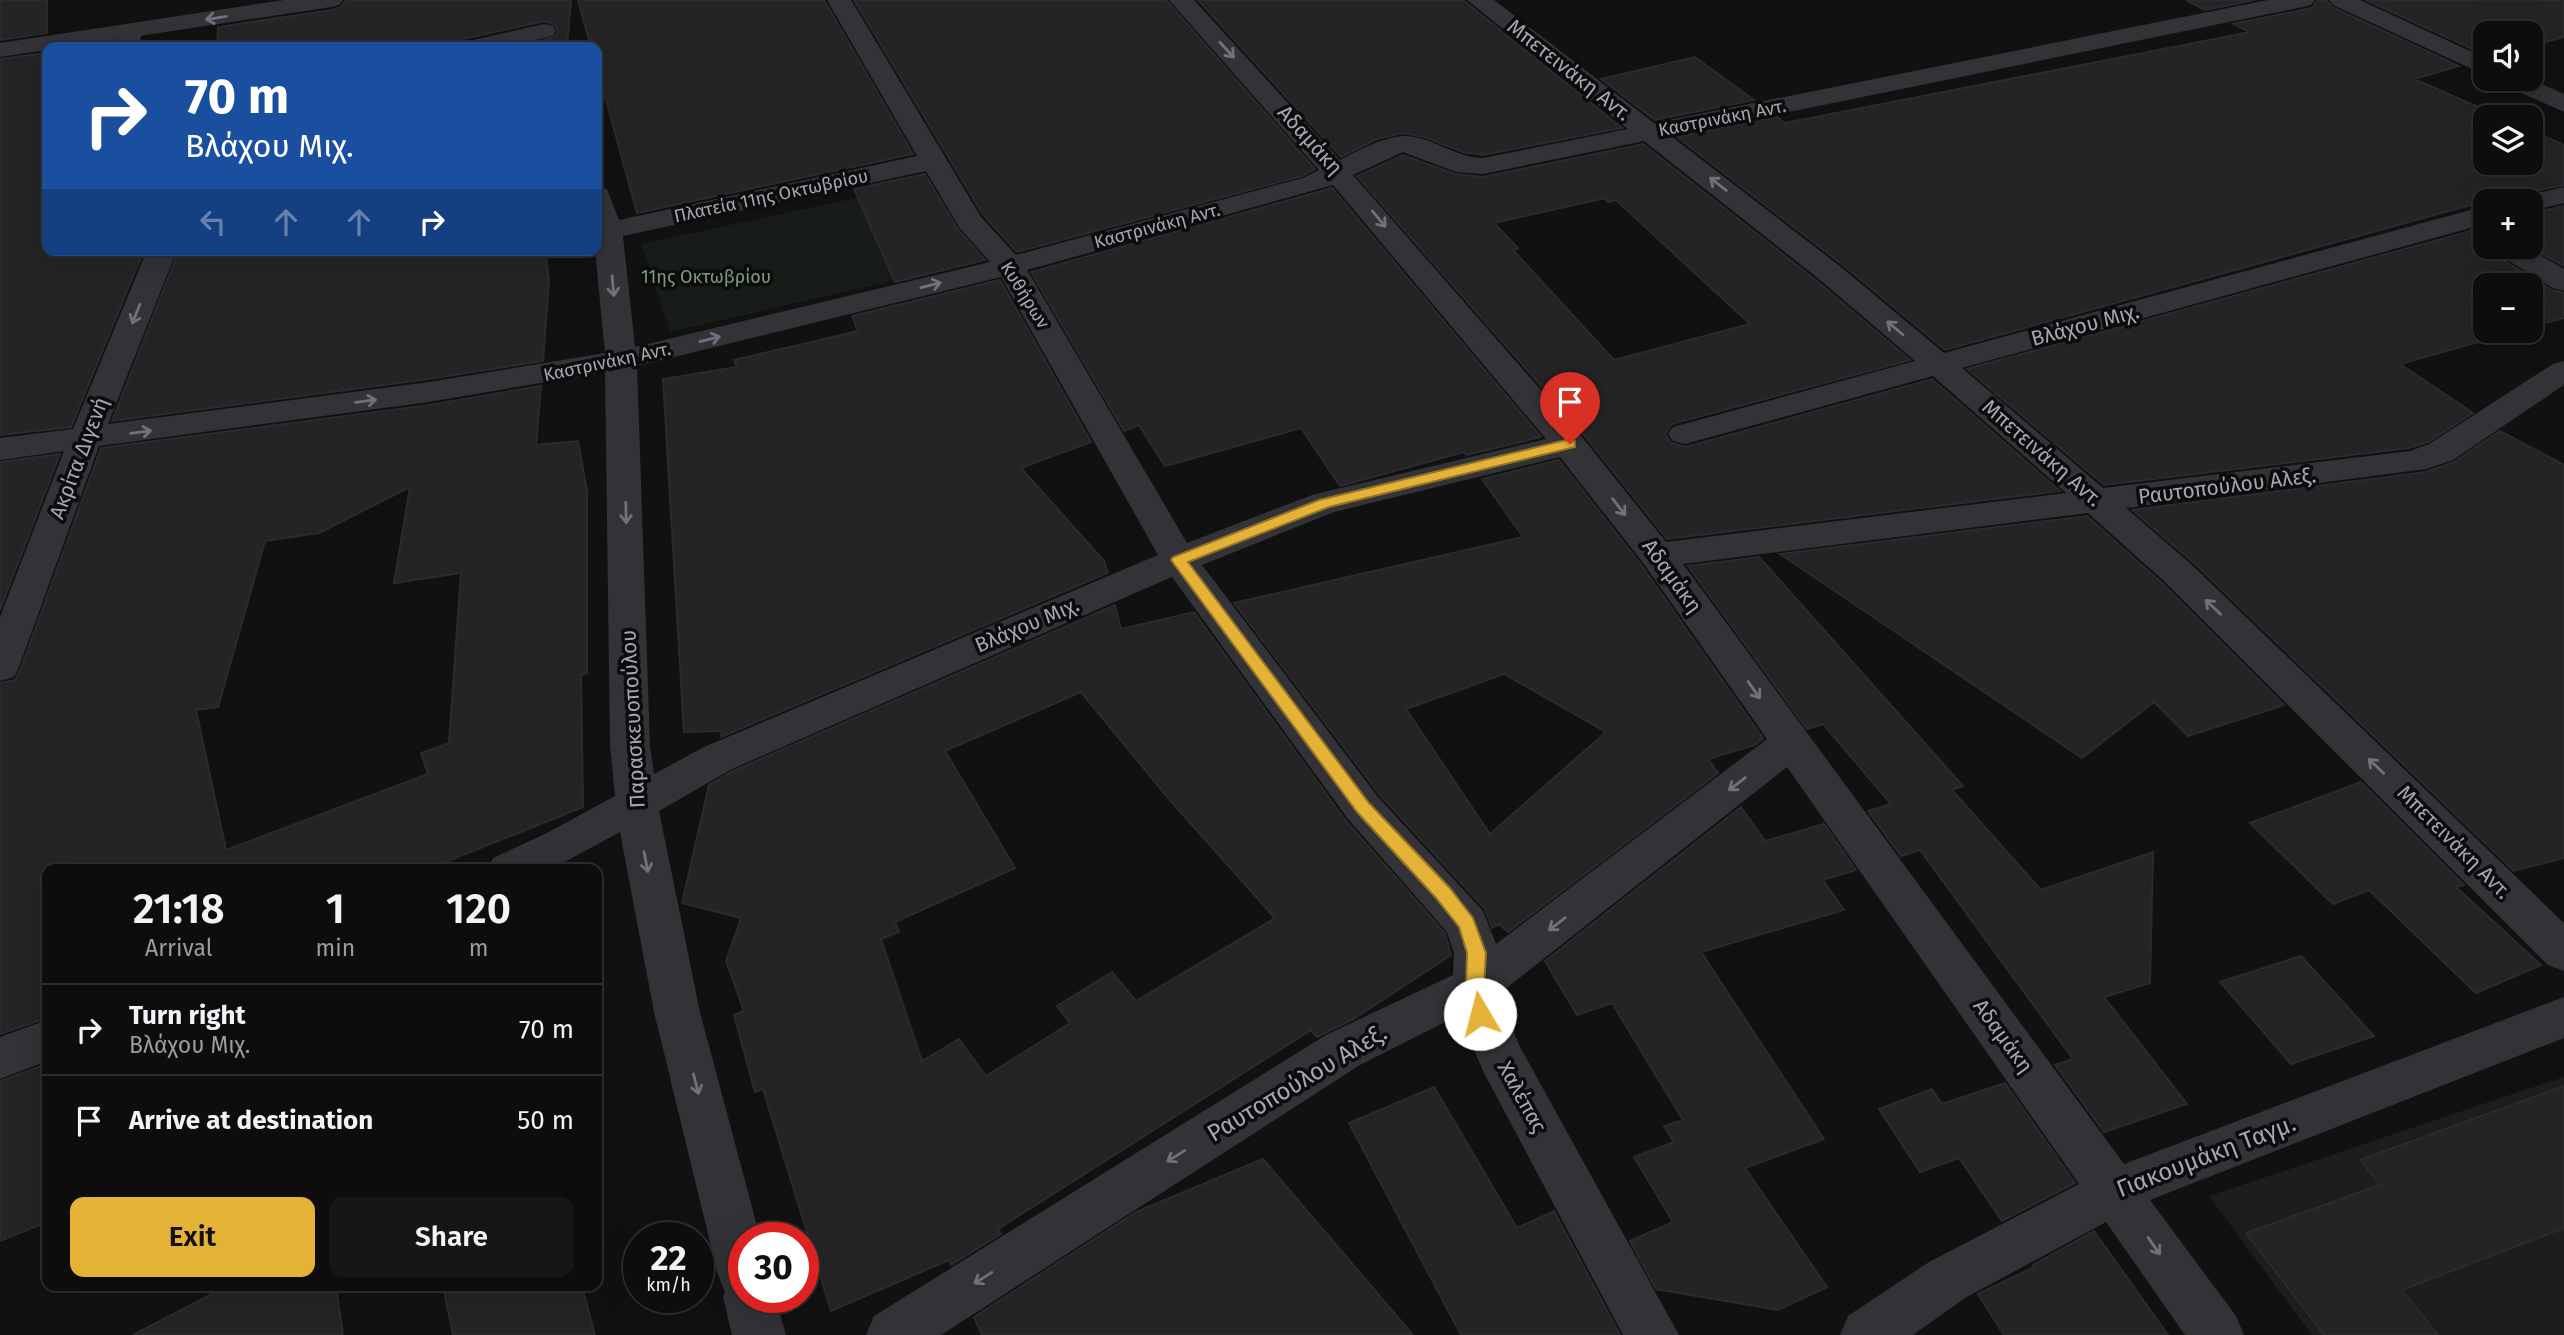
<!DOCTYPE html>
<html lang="en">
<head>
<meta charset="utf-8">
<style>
  :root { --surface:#0d0d0e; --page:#161617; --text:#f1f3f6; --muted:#9a9c9e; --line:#2d2d2e; --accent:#e4b237 }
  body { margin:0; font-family:"Fira Sans",sans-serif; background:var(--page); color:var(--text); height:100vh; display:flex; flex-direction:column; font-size:26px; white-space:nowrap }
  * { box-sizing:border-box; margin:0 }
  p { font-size:23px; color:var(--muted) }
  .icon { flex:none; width:38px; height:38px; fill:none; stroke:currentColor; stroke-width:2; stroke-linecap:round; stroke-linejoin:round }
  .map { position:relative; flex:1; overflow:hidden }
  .side { position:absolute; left:42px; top:864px; width:560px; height:427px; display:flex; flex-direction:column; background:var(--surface); border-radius:14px; box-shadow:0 7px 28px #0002,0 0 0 2px var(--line) }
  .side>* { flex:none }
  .top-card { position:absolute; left:42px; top:42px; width:560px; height:214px; border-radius:14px; box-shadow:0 7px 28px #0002,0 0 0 2px var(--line); background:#1a4fa0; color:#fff; overflow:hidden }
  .buttons { position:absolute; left:2473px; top:21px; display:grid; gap:14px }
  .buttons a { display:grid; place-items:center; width:70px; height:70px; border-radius:14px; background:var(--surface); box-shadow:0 7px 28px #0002,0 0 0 2px var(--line); font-size:35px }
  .speed { position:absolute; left:623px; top:1222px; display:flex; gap:14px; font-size:35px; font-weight:700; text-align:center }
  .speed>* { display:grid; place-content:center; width:91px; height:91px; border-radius:50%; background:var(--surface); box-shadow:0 7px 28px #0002,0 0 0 2px var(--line); line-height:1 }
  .speed small { font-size:18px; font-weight:400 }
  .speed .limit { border:10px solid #d22; background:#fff; color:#111 }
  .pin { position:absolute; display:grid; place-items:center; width:60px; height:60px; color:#fff; margin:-72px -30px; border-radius:50% 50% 50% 0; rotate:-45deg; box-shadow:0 0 7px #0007 }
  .pin .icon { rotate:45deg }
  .me { position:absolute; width:77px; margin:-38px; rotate:352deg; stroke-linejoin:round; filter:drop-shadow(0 0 5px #0008) }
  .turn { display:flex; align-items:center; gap:24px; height:147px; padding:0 28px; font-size:32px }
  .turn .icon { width:91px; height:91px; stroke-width:2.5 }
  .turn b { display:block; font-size:49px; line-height:60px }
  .lanes { display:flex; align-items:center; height:66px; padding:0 28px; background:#0003; justify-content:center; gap:35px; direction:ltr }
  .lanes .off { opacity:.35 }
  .eta { display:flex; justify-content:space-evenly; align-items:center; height:119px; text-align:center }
  .eta b { font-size:42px; font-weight:600; line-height:49px }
  .action { display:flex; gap:14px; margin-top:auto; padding:14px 28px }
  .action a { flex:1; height:80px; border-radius:14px; background:var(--accent); color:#111; font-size:28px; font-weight:600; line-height:80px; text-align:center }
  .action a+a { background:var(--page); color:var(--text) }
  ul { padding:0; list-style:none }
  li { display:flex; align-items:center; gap:21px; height:91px; padding:0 28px; border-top:2px solid var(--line) }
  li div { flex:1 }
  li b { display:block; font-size:26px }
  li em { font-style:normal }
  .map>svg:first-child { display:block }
  .built { fill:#1d1d1f }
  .green { fill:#171c18 }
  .building { fill:#242426; stroke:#2b2b2e; stroke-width:2; fill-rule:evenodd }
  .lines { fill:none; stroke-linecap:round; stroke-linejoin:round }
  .minor { fill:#323237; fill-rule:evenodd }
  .tertiary { fill:#323237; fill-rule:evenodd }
  .oneway { stroke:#70727b }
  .route { fill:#e4b237; stroke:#947424; stroke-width:2 }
  .labels { text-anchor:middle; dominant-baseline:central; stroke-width:7; stroke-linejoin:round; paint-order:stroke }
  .far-street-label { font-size:18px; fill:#a3a7b2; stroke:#0c0c0d }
  .far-park-label { font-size:18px; fill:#7b9c7f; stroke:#0c0c0d }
  .street-label { font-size:21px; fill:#a3a7b2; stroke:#0c0c0d }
  .near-street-label { font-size:24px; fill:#a3a7b2; stroke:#0c0c0d }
</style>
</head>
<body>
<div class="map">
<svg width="2564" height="1335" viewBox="0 0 2564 1335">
  <rect width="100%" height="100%" fill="#111112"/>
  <path class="built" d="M2564 1077V1335H2312L2209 1196Z"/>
  <path class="green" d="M921 184 966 264 670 332 641 244Z"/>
  <path class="building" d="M0 0H47V33L0 40Z
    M346 0H571L567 47H516L555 37 558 32 555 25 545 21 463 39 458 47H217L218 27 332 10 341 7Z
    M578 0H824L913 154 637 213 597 67V47H591Z
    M854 0H1166L1315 169 1302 176 1017 252 983 215Z
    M1198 0H1463L1622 128 1483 155 1463 152 1424 137 1403 133 1377 139 1341 157Z
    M2186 0H2255L2205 10Z
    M2318 0H2326L2332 7 2459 66 2414 79 2501 117H2485V163H2530V130L2564 145V185L2519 194 2514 201H2485L1945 350 1843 265 1677 137 1777 117 1785 123 2250 32 2233 24 2312 8Z
    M2366 0H2564V37L2530 46V33H2485V55Z
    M47 53V250H144L71 427 0 435V59Z
    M1695 57 1754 100 1655 120 1601 79Z
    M1643 144 1817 281 1910 360 1672 424 1665 434 1671 443 1686 447 1932 379 2060 491 1667 539 1584 435 1357 176 1403 155 1455 174 1483 177ZM1605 198 1608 202 1616 200 1750 324 1614 360 1513 250 1518 248 1494 223Z
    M925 174 957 228 985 260 895 282 854 189Z
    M1332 188 1541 437 1466 455 1464 452 1340 486 1301 428 1165 466 1139 425 1124 431 1031 272Z
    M2564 206V266L2530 247V214Z
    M2485 227V247L2495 255 2552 290 2564 293V318L2530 327V285H2485V331H2518L2400 364 2473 413 2428 442 2409 448 2104 485 1967 369Z
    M179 250H545L549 280 543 361 429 379 112 421Z
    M1000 280 1091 442 1021 468 1104 561 1108 573 721 737 722 731 684 732 663 379 737 367 734 360 858 331 852 316Z
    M541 386 536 445 578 441 587 491V673L581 675 583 807 426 870H47V1018L0 1034V683L15 680 21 668 101 448 429 405ZM410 487 394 583 461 573 449 743 421 753 428 774 226 850 196 710 218 707 265 541 319 533Z
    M2500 431 2564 465V858L2514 871 2194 563 2132 510 2426 472 2454 462Z
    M60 454 0 610V462Z
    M1559 460 1642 566 1763 738 1755 745 1708 759 1718 773 1508 932 1499 924 1492 928 1485 909 1380 795 1234 603 1523 537 1482 479ZM1504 674 1606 732 1490 834 1406 709Z
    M2087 516 2164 585 2284 705 2188 736 2154 702 2082 758 1780 554Z
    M1759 557 1963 786 1952 790 2041 890 2153 852 2150 983 2104 997 2187 1104 2104 1132 2055 1065 2073 1059 1920 850 1901 856 1868 811 1891 804 1823 724 1807 729 1688 566Z
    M1115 605 1121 629 1194 612 1346 821 1445 933 1451 955 1352 1020 1317 1037 1311 1030 998 1229 1001 1234 951 1265 949 1260 831 1311 763 1089 755 1092 734 1015 744 1011 726 961 741 918 682 903 709 785 733 771ZM1081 692 1168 798 1275 918 1136 1001 1112 972 1057 1006 1070 1023 986 1076 959 1039 922 1061 881 939 899 932 895 922 1015 868 945 751Z
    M2361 782 2464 885 2456 887 2541 965 2476 993 2369 890 2333 904 2250 823Z
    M1741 807 1765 841 1824 824 1856 870 1823 880 1844 910 1701 952 1824 1139 1745 1168 1827 1287 1778 1310 1656 1289 1630 1241 1673 1222 1634 1157 1674 1142 1664 1126 1683 1120 1612 1003 1577 1015 1545 961Z
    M2301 956 2374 1036 2291 1064 2220 982Z
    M47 1064V1222L0 1241V1081Z
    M2005 1083 2075 1183 2002 1221 1959 1158 1920 1172 1879 1109 1932 1089 1942 1104Z
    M2564 1086V1228L2402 1290 2438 1335H2324L2246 1233 2380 1185 2360 1160Z
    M1434 1087 1517 1228 1554 1211 1620 1335H1461L1349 1123Z
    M1263 1159 1413 1335H982L974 1317 1136 1212Z
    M2094 1231 2168 1335H2004L1978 1294 2034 1267 2033 1265Z
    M227 1286H336L343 1335H133Z
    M443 1286H582L595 1335H453Z"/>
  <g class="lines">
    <path class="minor" d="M827 0H851L981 217 1016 255 1303 178 1319 170 1169 0H1194L1340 160C1360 150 1380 138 1403 136 1430 135 1455 158 1483 158L1628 129 1467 0H1494L1654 123 2268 0H2315L2311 5 2303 7 1671 136 1841 267 1944 353 2485 206V224L1962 368 2103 488 2410 451 2429 444 2553 364 2564 361V385L2453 460 2426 469 2126 508 2192 565 2564 923V971L2548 965 2166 583 2088 513 1683 564 2124 1164 2564 997V1038L2150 1200 2236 1316 2244 1335H2185L2106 1222 1965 1298 1913 1335H1840L1848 1316 1929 1262 2079 1184 1787 767 1499 994 1519 1045 1679 1335H1623L1483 1071 1459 1015 1360 1065 941 1335H866L874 1316 1326 1035 1453 975 1454 953 1447 932 1348 819 1172 577 732 769 659 811 700 1012 760 1237H744V1297H775L786 1335H732L723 1297 725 1292 718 1275 654 1012 620 832 550 870H487L493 858 545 834 615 796 610 745 605 372 429 402 99 446 19 667 14 677 0 681V617L64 451 0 460V438L73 429 147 250H177L108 424 429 382 605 353 595 250 597 187 607 189 619 220 917 156ZM1644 141 1819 279 1915 361 1673 427 1668 434 1673 441 1685 444 1933 376 2066 493 1666 542 1582 437 1353 175 1403 152 1456 172 1483 174ZM926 171 959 227 990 262 635 347 623 236ZM1333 185 1546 439 1312 495 1187 543 1027 270ZM1001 277 1158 555 704 747 654 774 650 745 637 366ZM1560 457 1644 564 1767 739 1496 944 1483 911 1378 797 1202 565 1334 512Z
      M130 24 139 26 142 31 139 47H115L121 26Z
      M544 24 553 26 556 31 553 36 505 47H461L464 42Z
      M2564 187V203L2530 211V201H2517L2520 197Z
      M2491 247H2526L2564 269V291L2553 288 2496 253Z
      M47 1020V1061L0 1079V1037Z"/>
    <path class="tertiary" d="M284 0H343L339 5 331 7 67 47H47V50L0 57V43Z
      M2329 0H2360L2485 58V75L2333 5Z
      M2497 79H2530L2564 94V112L2501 84Z"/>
  </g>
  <defs><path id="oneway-shaft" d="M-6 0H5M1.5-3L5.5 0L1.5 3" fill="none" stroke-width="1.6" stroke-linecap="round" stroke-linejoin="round" transform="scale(1.75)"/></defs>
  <g class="oneway">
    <use href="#oneway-shaft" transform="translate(216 18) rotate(171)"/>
    <use href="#oneway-shaft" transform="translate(1227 50) rotate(47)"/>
    <use href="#oneway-shaft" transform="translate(1718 184) rotate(-142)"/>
    <use href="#oneway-shaft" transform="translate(1379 219) rotate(50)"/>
    <use href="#oneway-shaft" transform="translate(931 285) rotate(-14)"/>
    <use href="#oneway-shaft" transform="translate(613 286) rotate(85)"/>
    <use href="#oneway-shaft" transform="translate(136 314) rotate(112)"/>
    <use href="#oneway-shaft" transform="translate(1895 328) rotate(-140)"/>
    <use href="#oneway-shaft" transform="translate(710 339) rotate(-14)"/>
    <use href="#oneway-shaft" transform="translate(366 401) rotate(-8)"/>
    <use href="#oneway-shaft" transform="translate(141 432) rotate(-8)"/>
    <use href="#oneway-shaft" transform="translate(1619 507) rotate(52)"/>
    <use href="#oneway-shaft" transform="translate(626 513) rotate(89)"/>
    <use href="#oneway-shaft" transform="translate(2213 607) rotate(-136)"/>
    <use href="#oneway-shaft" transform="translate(1754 690) rotate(55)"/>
    <use href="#oneway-shaft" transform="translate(2376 766) rotate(-136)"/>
    <use href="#oneway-shaft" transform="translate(1737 784) rotate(142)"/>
    <use href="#oneway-shaft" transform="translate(646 862) rotate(79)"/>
    <use href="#oneway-shaft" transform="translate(1557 924) rotate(143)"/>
    <use href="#oneway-shaft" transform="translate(696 1084) rotate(76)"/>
    <use href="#oneway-shaft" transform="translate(1176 1156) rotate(148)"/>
    <use href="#oneway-shaft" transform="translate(2154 1246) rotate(55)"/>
    <use href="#oneway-shaft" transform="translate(983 1278) rotate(148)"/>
  </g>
  <path class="route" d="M1570 439 1575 441V447L1329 507 1188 562 1369 803 1449 887 1473 918 1486 953 1484 986 1490 1014 1487 1020H1474L1466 986 1467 953 1459 927 1436 898 1357 812 1171 560 1173 557 1319 500Z"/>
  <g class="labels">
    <g class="far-street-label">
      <text transform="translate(1722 118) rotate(-11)">Καστρινάκη Αντ.</text>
      <text transform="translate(771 196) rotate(-12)">Πλατεία 11ης Οκτωβρίου</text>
      <text transform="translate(1157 226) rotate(-15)">Καστρινάκη Αντ.</text>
      <text transform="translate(1025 295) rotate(58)">Κυθήρων</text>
      <text transform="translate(607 362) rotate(-12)">Καστρινάκη Αντ.</text>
    </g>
    <g class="far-park-label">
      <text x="706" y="277">11ης Οκτωβρίου</text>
    </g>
    <g class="street-label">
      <text transform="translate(1569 70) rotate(38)">Μπετεινάκη Αντ.</text>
      <text transform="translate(1310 140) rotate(48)">Αδαμάκη</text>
      <text transform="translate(2085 325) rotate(-15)">Βλάχου Μιχ.</text>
      <text transform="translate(2042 453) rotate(41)">Μπετεινάκη Αντ.</text>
      <text transform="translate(79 458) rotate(-69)">Ακρίτα Διγενή</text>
      <text transform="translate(2227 486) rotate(-7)">Ραυτοπούλου Αλεξ.</text>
      <text transform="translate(1672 576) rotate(54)">Αδαμάκη</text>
      <text transform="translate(1027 625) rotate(-23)">Βλάχου Μιχ.</text>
      <text transform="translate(633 719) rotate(-93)">Παρασκευοπούλου</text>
      <text transform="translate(2454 842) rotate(45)">Μπετεινάκη Αντ.</text>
      <text transform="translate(2003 1036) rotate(54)">Αδαμάκη</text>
      <text transform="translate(1522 1097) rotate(61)">Χαλέπας</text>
    </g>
    <g class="near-street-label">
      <text transform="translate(1297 1083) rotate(-31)">Ραυτοπούλου Αλεξ.</text>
      <text transform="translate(2206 1156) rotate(-21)">Γιακουμάκη Ταγμ.</text>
    </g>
  </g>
</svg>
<div class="buttons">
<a><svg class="icon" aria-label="sound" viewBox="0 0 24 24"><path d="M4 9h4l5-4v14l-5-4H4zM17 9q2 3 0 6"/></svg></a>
<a><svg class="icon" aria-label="layers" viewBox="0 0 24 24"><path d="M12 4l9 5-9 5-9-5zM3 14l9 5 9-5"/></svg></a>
<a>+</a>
<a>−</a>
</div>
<div class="speed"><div>22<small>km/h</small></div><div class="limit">30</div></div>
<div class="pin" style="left:1570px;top:444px;background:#d93025"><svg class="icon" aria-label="arrive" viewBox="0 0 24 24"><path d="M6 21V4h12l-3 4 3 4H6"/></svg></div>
<svg class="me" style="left:1480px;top:1014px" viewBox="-20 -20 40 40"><circle r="19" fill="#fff"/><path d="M0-13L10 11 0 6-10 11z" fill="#e4b237"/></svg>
<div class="top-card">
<div class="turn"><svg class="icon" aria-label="right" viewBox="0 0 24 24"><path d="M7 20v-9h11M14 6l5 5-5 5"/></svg><div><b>70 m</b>Βλάχου Μιχ.</div></div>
<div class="lanes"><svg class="icon off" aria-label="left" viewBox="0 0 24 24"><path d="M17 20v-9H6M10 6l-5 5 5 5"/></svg><svg class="icon off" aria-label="ahead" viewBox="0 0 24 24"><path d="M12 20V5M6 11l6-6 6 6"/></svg><svg class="icon off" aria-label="ahead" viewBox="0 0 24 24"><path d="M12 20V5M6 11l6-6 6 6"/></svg><svg class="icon" aria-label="right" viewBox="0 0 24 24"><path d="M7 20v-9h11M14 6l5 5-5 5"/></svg></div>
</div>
<section class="side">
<div class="eta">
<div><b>21:18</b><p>Arrival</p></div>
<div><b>1</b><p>min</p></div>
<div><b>120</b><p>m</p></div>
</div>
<ul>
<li><svg class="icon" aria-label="right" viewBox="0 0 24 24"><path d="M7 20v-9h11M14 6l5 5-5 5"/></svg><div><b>Turn right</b><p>Βλάχου Μιχ.</p></div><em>70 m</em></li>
<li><svg class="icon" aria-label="arrive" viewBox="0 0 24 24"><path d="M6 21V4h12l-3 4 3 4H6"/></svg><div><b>Arrive at destination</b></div><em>50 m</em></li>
</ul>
<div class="action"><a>Exit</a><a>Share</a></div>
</section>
</div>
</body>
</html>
